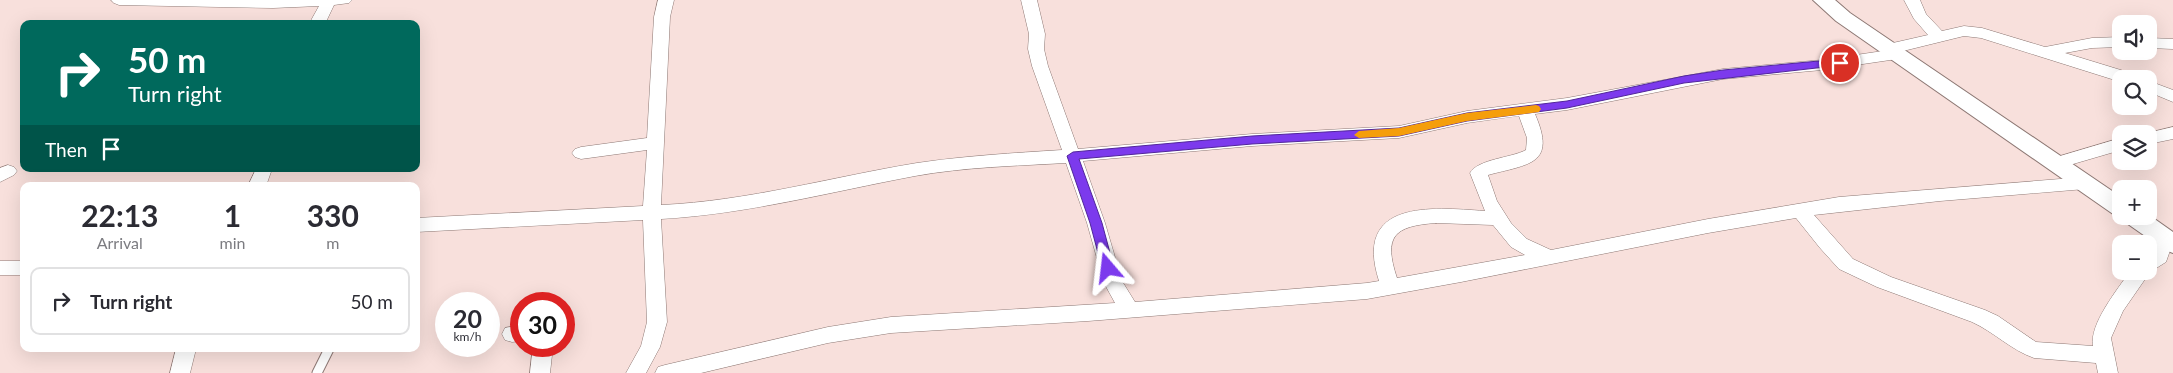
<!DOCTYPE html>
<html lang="en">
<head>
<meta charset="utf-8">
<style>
  :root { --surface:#fff; --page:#f2f2f3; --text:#2b2b33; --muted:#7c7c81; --line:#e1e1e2 }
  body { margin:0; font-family:Lato,sans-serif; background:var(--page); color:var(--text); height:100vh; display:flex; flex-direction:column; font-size:19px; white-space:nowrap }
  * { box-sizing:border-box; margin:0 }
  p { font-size:16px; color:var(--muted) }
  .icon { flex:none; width:28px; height:28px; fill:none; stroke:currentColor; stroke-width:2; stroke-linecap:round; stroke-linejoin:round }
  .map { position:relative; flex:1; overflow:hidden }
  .drawer { position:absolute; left:20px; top:182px; width:400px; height:170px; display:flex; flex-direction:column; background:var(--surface); border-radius:10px; box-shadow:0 5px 20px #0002 }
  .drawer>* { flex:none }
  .guide { position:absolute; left:20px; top:20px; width:400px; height:152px; border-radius:10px; box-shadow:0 5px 20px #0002; background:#00695c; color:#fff; overflow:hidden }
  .fabs { position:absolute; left:2112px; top:15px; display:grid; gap:10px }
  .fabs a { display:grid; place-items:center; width:45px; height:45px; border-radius:10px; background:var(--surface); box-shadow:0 5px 20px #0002; font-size:25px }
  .speed { position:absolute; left:435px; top:292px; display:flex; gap:10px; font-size:25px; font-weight:700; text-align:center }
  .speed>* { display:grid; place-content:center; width:65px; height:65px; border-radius:50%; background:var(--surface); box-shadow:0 5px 20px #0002; line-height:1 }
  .speed small { font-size:12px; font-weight:400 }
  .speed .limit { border:8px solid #d22; background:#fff; color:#111 }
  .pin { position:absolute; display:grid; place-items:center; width:42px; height:42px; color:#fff; margin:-21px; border:2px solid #fff; border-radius:50%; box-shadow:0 1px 5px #0007 }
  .me { position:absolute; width:55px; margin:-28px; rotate:343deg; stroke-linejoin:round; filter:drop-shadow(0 0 4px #0008) }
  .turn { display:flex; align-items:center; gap:18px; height:105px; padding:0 25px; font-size:22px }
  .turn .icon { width:65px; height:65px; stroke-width:2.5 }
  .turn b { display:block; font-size:35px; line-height:42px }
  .then { display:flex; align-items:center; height:48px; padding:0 25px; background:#0003; gap:10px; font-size:19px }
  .eta { display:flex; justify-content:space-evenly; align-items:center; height:85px; text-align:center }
  .eta b { font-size:30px; font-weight:700; line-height:35px }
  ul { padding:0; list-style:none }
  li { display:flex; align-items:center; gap:15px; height:68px; margin:0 10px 8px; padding:0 15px; border:2px solid var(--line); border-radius:10px }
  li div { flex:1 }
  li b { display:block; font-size:19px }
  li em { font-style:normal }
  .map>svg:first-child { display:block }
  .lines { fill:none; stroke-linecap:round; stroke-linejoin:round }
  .service-casing { stroke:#8d7874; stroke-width:11 }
  .minor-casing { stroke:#8d7874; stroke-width:1 }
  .tertiary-casing { stroke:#8d7874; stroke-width:2 }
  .service { stroke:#fff; stroke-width:9 }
  .minor { fill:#fff; fill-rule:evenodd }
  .tertiary { fill:#fff; fill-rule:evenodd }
  .route { fill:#7c3aed; stroke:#51269a }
  .slow { fill:#f59e0b }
</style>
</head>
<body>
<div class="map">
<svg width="2173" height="373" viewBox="0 0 2173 373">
  <rect width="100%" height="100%" fill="#f8e0dc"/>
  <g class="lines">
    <g class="service-casing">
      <path id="service" d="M317 373 329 349"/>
    </g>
    <g class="minor-casing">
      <path id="minor" d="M111 0H352L349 3 334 5 325 24H309L319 6 273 8 119 5 114 3Z
        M658 0H674L670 17 661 205C748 201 832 177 917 163 965 156 1013 153 1062 150L1032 66 1028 49 1029 34 1021 0H1037L1045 34 1044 49 1048 66 1078 149 1252 134 1399 126 1467 111 1567 98 1723 69 1822 60 1883 51 1884 45 1928 35 1914 19 1904 0H1920L1926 14 1942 31 1964 26 1982 28 2045 47 2092 38 2121 37V47L2092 48 2065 53 2137 75 2139 79H2121V82L1981 38 1964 36 1903 51 1905 54 1903 58 1897 59 1822 70 1723 79 1567 110 1535 114C1557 165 1529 164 1488 175L1497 201 1511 223 1527 239 1551 250 1708 219 1839 197 2085 177 2091 178 2094 183 2091 188 2085 189 1940 201 1814 215 1853 259 1891 277 1985 310 1998 316 2036 342 2093 346C2089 324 2118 289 2130 271H2149V255L2159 233 2165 231 2171 233 2173 242 2166 262 2150 272 2123 311 2111 338 2118 373H2098L2096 363 2034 358C2011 350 1994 332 1972 322L1877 287 1839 269 1820 248 1796 218 1708 233 1461 282 1367 299 1088 321 891 333 828 343 701 373H655L658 367 665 365 828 327 891 317 1115 303 1104 283 1087 223 1066 163C1015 166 965 167 915 176 830 192 747 214 661 219L667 322 660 347 646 373H626L641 346 647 322 643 220 416 232V218L643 206 647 150 581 159 575 157 572 153 575 149 581 147 647 138 654 17ZM1519 116 1527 138 1526 150C1511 158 1478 159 1470 173L1485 211C1430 207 1353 200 1379 281L1367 283 1135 302 1122 281 1105 223 1083 161 1252 146 1399 138 1467 123ZM1436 223 1493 225 1511 247 1525 255 1397 278C1383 236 1394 226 1436 223Z
        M2149 38 2173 39V49L2149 48Z
        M2149 81 2173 90V102L2149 92Z
        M2173 127V139L2149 144V134H2143Z
        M2121 138V150L2056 169 2050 167 2047 163 2050 159Z
        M8 165 14 167 17 171 14 175 0 182V168Z
        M256 169H272L266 186H248Z
        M0 261H24V275H0Z
        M521 325V341L512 342 505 340 502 334 505 328Z
        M533 346H553L550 373H530Z
        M176 349H196L190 373H170Z"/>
    </g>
    <g class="tertiary-casing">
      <path id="tertiary" d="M1813 0H1835L1850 13 2121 197V216L2149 215 2173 232V253L2165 250 2125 222 2122 216 2113 214 1836 21Z"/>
    </g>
    <use href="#service" class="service"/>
    <use href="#minor" class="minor"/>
    <use href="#tertiary" class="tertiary"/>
  </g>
  <path class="route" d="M1840 59 1845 63 1843 65 1684 83 1567 108 1467 121 1399 136 1252 144 1079 159 1102 223 1114 268 1113 271H1104L1102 268 1090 223 1067 156 1073 152 1252 136 1399 128 1467 113 1567 101 1684 76 1723 70Z"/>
  <path class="slow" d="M1536 105 1539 106 1541 109 1539 112 1467 121 1399 136 1359 138 1354 135 1359 131 1399 128 1467 113Z"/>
</svg>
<div class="fabs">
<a><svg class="icon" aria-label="sound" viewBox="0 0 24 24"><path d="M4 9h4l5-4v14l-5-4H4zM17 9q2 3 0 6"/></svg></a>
<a><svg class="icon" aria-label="search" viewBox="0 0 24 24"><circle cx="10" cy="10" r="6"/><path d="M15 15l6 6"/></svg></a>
<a><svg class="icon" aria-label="layers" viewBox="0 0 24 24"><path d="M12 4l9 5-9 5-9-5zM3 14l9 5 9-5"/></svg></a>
<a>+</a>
<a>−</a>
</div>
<div class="speed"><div>20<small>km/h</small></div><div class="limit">30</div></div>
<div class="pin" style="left:1840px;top:63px;background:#d93025"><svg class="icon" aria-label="arrive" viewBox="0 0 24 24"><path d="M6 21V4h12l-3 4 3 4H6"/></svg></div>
<svg class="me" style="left:1108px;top:268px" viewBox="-20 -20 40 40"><path d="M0-17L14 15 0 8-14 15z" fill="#7c3aed" stroke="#fff" stroke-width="4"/></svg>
<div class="guide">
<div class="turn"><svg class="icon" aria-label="right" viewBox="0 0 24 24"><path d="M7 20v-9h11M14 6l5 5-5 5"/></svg><div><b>50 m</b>Turn right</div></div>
<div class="then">Then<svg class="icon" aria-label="arrive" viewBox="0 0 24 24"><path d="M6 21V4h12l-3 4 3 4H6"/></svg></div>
</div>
<section class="drawer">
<div class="eta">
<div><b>22:13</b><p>Arrival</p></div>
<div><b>1</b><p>min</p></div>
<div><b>330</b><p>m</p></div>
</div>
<ul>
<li><svg class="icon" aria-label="right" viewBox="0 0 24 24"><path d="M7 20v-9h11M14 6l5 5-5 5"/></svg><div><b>Turn right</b></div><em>50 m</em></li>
</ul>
</section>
</div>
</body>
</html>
